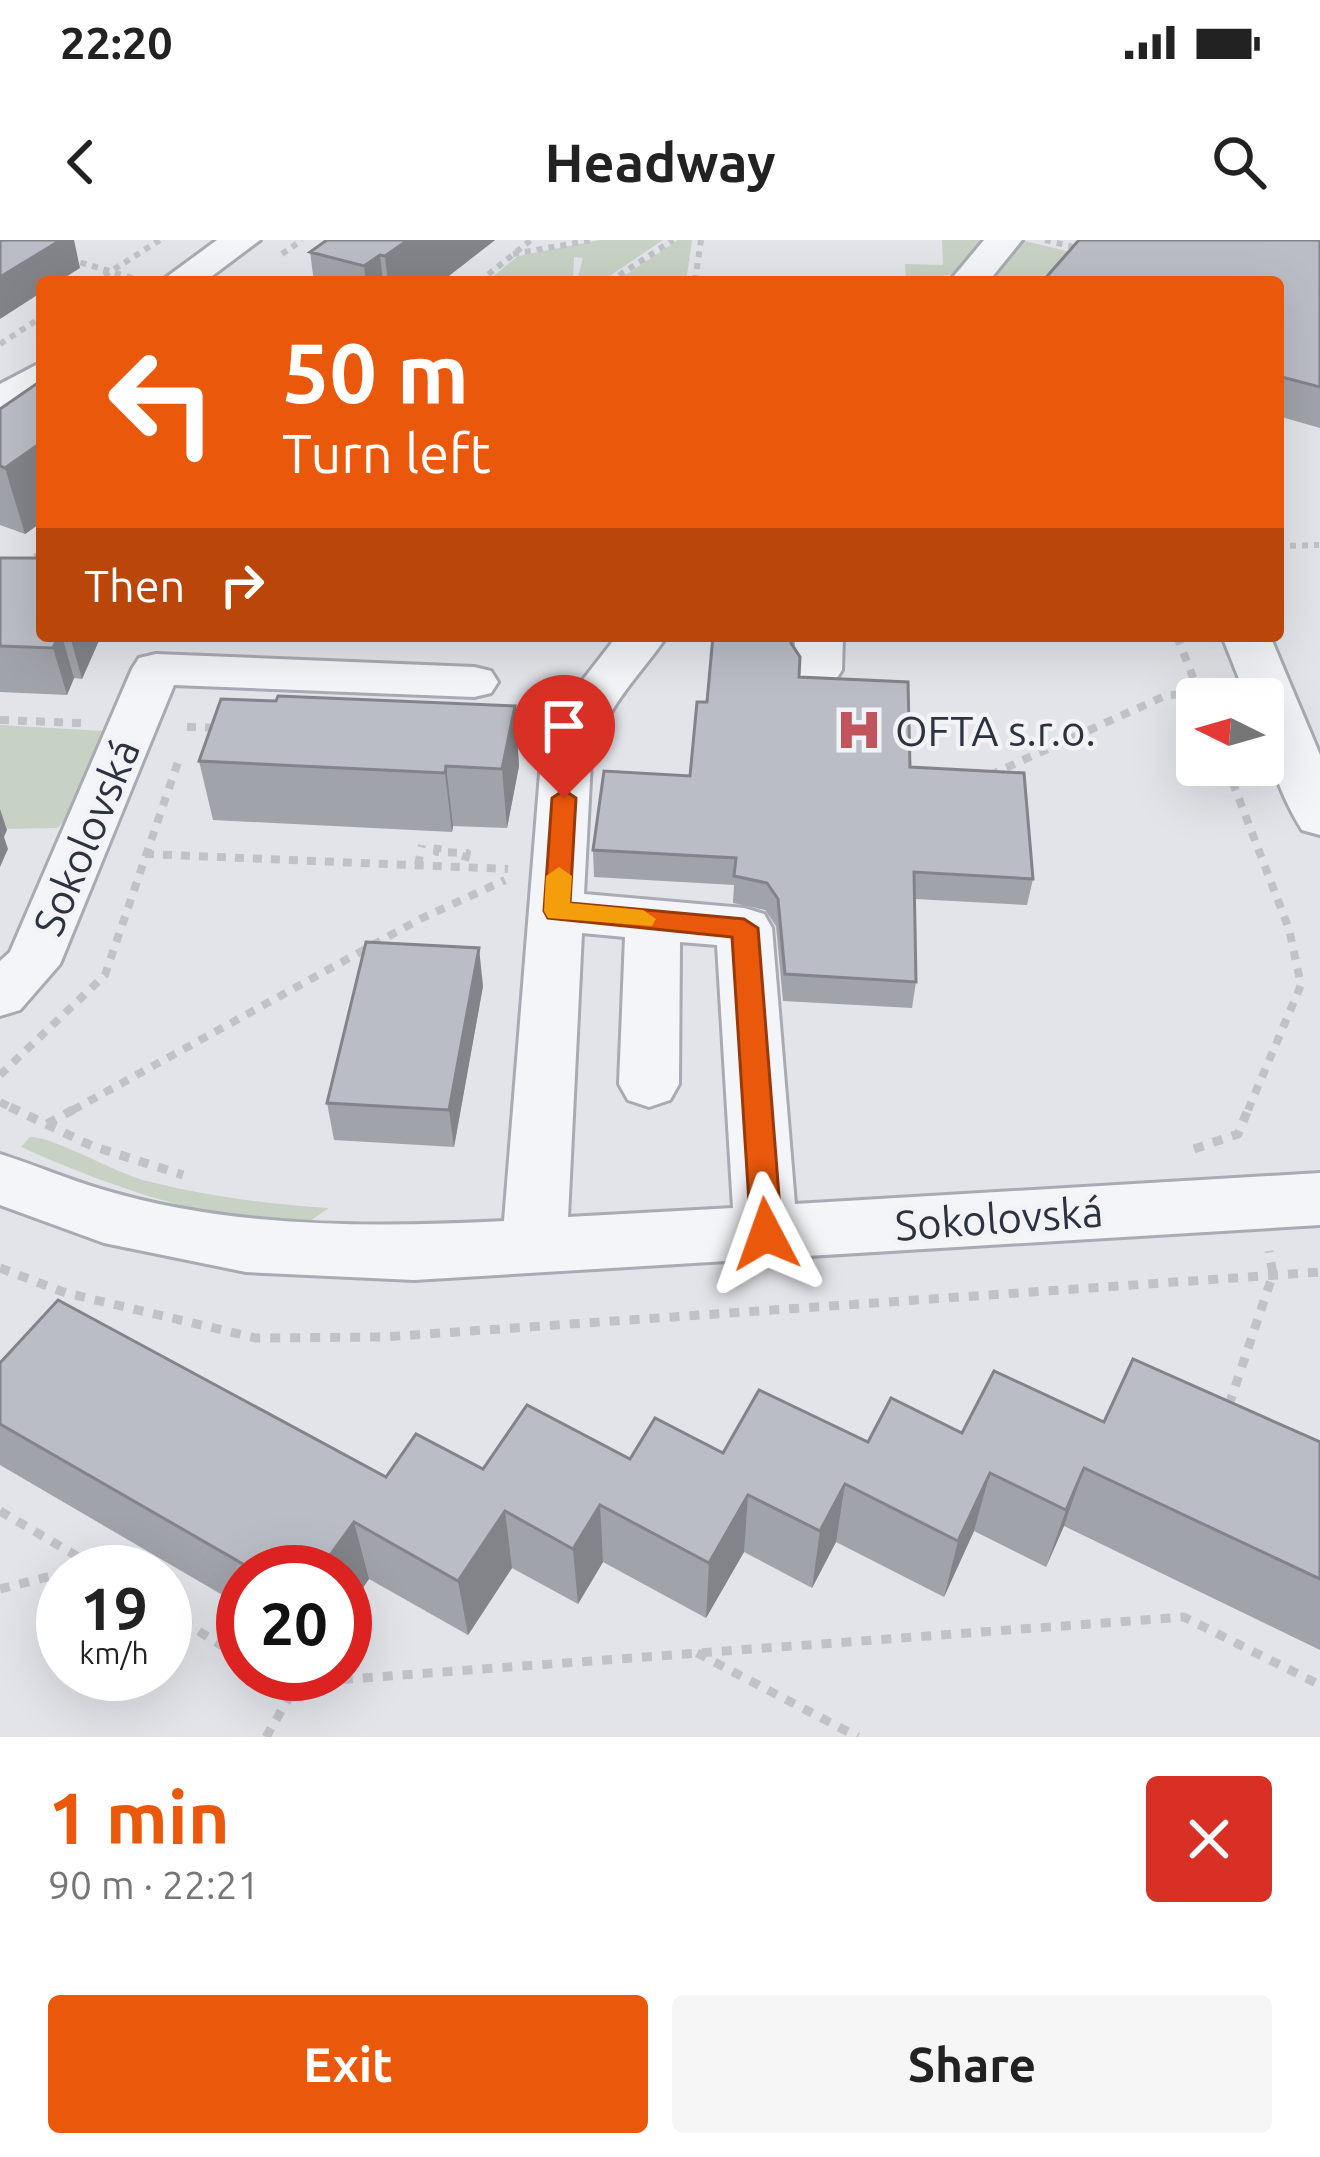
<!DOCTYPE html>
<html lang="en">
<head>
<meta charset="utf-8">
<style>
  :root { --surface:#fff; --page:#f6f6f6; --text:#222; --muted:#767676; --accent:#ea580c }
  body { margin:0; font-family:Ubuntu,sans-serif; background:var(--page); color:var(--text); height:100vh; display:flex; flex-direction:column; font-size:45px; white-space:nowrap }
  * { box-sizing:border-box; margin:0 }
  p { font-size:39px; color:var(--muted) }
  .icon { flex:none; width:66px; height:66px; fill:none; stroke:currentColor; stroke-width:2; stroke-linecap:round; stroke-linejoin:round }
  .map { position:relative; height:1497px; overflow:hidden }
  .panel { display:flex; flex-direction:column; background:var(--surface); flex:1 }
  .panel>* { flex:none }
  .hud { position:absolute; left:36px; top:36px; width:1248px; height:366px; border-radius:12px; box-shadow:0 12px 48px #0002; background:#ea580c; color:#fff; overflow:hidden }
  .needle { width:78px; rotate:275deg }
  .fabs { position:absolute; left:1176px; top:438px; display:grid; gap:24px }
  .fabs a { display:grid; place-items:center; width:108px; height:108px; border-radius:12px; background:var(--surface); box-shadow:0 12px 48px #0002; font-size:60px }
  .speed { position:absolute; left:36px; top:1305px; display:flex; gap:24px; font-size:60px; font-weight:700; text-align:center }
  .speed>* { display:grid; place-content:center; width:156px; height:156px; border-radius:50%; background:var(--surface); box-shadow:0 12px 48px #0002; line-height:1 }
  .speed small { font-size:30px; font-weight:400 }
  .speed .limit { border:18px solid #d22; background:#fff; color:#111 }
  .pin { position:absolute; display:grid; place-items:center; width:102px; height:102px; color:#fff; margin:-123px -51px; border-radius:50% 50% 50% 0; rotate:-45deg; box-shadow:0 0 12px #0007 }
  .pin .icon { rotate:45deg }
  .me { position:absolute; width:132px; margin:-66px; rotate:356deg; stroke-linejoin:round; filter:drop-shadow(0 0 9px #0008) }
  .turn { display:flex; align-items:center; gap:42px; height:252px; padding:0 48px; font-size:54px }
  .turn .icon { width:156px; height:156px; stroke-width:2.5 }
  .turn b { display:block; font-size:84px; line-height:102px }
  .then { display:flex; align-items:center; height:114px; padding:0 48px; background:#0003; gap:24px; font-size:45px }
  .round { display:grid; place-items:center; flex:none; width:126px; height:126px; border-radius:12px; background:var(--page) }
  .overview { display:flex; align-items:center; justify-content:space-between; height:204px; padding:0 48px }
  h1 { font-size:72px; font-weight:700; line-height:90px; color:var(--accent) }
  .button { display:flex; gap:24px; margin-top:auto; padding:24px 48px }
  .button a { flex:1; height:138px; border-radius:12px; background:var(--accent); color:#fff; font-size:48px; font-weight:700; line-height:138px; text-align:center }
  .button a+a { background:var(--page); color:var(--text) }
  .status { display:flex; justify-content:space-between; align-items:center; height:84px; padding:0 60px; background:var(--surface); direction:ltr }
  .status svg { height:33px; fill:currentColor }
  header { display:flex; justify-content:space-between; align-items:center; height:156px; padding:0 48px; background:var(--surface); font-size:54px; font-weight:700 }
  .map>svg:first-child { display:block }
  .green { fill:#c7d2c4 }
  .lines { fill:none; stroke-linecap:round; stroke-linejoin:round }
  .minor-casing { stroke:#a8abb3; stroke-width:6 }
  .path-far2 { stroke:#c0c2c8; stroke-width:6; stroke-dasharray:6 6; stroke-linecap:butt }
  .path-far1 { stroke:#c0c2c8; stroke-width:8; stroke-dasharray:9 9; stroke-linecap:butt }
  .path { stroke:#c0c2c8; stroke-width:9; stroke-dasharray:10 10; stroke-linecap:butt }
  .minor { fill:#f4f5f8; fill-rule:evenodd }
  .wall { fill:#a0a3a9 }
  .shaded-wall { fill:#82848a }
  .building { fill:#babdc5; stroke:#82848a; stroke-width:3 }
  .route { fill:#ea580c; stroke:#983908; stroke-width:3 }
  .slow { fill:#f59e0b }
  .labels { text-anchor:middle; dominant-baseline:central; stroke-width:9; stroke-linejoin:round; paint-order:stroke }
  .poi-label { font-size:42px; fill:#2c323f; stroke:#f2f3f7; text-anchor:start }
  .street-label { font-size:42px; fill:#2c323f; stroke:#f2f3f7 }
</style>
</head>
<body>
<div class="status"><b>22:20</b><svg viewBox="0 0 49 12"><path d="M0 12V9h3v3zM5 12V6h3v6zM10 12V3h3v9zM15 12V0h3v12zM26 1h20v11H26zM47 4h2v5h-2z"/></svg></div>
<header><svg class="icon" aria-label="back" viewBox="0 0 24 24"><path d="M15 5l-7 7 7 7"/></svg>Headway<svg class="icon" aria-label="search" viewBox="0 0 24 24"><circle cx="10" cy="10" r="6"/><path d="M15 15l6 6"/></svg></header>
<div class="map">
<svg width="1320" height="1497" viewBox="0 0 1320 1497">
  <rect width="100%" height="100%" fill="#e2e4e9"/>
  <path class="green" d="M600 0H663L605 39 578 37 583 18 574 17 573 38 562 42H486L518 16Z
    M678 0H692L686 42H615Z
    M942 0H989L959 34 906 40 905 24 943 25Z
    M1025 1 1095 18 1075 42H980L1015 3Z
    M0 485 104 491 65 580 57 588 0 589Z
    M30 897C52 896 114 932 143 940 204 956 266 964 329 968L301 987C202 978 110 947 21 907Z"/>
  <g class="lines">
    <g class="minor-casing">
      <path id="minor" d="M217 0H260L204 42H160Z
        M984 0H1022L988 42H949Z
        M42 122V152L0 174V144Z
        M617 396H667C635 442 607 463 591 521L584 654 744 668 764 674 772 688 795 964 1320 933V985L414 1040 246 1032 104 1003 0 965V914C35 925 69 940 104 950 231 988 372 988 504 981L541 521 561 468ZM582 693 625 697 619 844 628 860 649 867 670 860 679 844 680 702 717 705 733 968 568 977Z
        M795 396H843L842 430 835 441 818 445 801 441 794 430Z
        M1222 396H1270L1320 515V595L1302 590C1277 550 1263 505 1263 459H1247Z
        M156 414 474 427 491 431 498 442 491 453 474 457 174 445 60 724 20 770 0 776V721L10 712 132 429 139 418Z"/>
    </g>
    <path class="path-far2" d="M1045 0 1082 9
      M282 14 302 0
      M513 14 593 0
      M69 19 135 39
      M695 40 751 42
      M695 41 701 0
      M94 42 160 0
      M479 42 531 0
      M609 42 673 0
      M0 104 42 77
      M1278 306 1319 305
      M25 324 42 312"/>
    <path class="path-far1" d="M1177 396 1201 458
      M0 480 82 483
      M187 487 220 488
      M1226 525 1289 689 1301 745 1248 870
      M990 535 1167 455 1199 454
      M438 605 437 612 467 613 463 627
      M145 614 508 629
      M418 625 422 605
      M0 835 105 735 180 516
      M0 862 16 870
      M73 870 420 679 505 640"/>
    <path class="path" d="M10 867 92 906 183 935
      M47 884 78 867
      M1194 909 1238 894 1249 867
      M0 1028 66 1053 256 1098 384 1097 1320 1032
      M1229 1165 1273 1034 1269 1011
      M0 1271 104 1332
      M68 1332 93 1326
      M0 1349 63 1333
      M165 1370 243 1419
      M697 1413 858 1497
      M266 1434 281 1444 1184 1377 1320 1445
      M266 1497 298 1442"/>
    <use href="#minor" class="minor"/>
  </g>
  <path class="wall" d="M327 0H495L441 42H314L310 12Z
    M1320 0V188L1278 176V42Z
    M42 140V282L25 294 0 285V169Z
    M0 318 42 396H101L82 439 74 438 67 455 0 452Z
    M791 403 799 437 910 527 1033 639 1027 665 915 659 916 742 912 768 783 761 776 686 765 670 733 663 734 645 594 637 593 610 690 536 707 462Z
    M276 461 515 466 519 526 507 588 453 586 452 592 213 580 199 521Z
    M483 746 454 907 334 900 327 863Z
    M0 1123 386 1237 868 1202 1104 1182 1320 1202V1410L1064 1286 1046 1327 974 1291 944 1357 836 1302 812 1348 744 1312 706 1378 603 1322 578 1364 512 1328 468 1395 369 1339 345 1373V1332H243V1367L0 1225Z"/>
  <path class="shaded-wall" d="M61 0H74L80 28 58 42H42V52L0 79V37Z
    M408 0H495L441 42H388L385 16Z
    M380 15 383 42H366L364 26Z
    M42 202V282L25 294 5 228Z
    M58 396H62L74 438 67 455 53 408Z
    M70 396H101L82 439Z
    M515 466 519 526 507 588 502 529Z
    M446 526 453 586 452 592 445 533Z
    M0 569 7 590 4 597 8 609 0 627Z
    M479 708 483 746 454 907 449 870Z
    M1084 1228 1064 1286 1046 1327 1066 1270Z
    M990 1233 974 1291 944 1357 958 1301Z
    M845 1244 836 1302 812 1348 820 1291Z
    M748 1255 744 1312 706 1378 709 1323Z
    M600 1265 603 1322 578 1364 573 1309Z
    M505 1271 512 1328 468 1395 458 1341Z
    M354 1282 369 1339 345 1373V1332H318Z"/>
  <path class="building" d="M0 0H61L0 37Z
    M327 0H408L385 16 380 15 364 26 310 12Z
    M1079 0H1320V147L1278 136V42H1042Z
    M42 140V202L5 228 0 226V169Z
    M0 318H42V396H58L53 408 0 406Z
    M713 396H791V403L800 417 799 437 908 442 910 527 1024 533 1033 639 914 632 916 742 785 734 778 659 767 643 734 636 736 618 593 610 604 531 690 536 697 462H707Z
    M278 456 515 466 502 529 446 526 445 533 199 521 221 459 276 461Z
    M366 702 479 708 449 870 327 863Z
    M58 1060 386 1237 416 1194 483 1229 527 1165 630 1219 655 1178 723 1213 759 1150 868 1202 891 1158 962 1193 994 1131 1104 1182 1133 1119 1320 1202V1339L1084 1228 1066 1270 990 1233 958 1301 845 1244 820 1291 748 1255 709 1323 600 1265 573 1309 505 1271 458 1341 354 1282 318 1332H257L0 1184V1123Z"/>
  <path class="route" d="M564 550 576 558 570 663 744 679 758 688 782 994 777 1003 766 1007 756 1003 751 994 732 697 548 678 544 671 552 558Z"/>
  <path class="slow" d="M559 627 572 636 570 663 643 670 656 679 652 686 548 678 544 671 546 636Z"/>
  <defs>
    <g id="hospital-bare" transform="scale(3.6)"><path d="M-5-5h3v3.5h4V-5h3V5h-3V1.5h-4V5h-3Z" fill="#c0555d" stroke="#f2f3f7" stroke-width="2.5" paint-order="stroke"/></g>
  </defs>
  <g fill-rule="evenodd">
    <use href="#hospital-bare" x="859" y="490"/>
  </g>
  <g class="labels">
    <g class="poi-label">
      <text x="895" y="490">OFTA s.r.o.</text>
    </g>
    <g class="street-label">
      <text transform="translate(86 597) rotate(-67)">Sokolovská</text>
      <text transform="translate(999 978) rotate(-4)">Sokolovská</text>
    </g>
  </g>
</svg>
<div class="fabs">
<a><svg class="needle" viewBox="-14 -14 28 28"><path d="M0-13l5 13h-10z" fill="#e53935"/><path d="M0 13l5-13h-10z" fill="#767676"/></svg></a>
</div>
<div class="speed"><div>19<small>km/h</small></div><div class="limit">20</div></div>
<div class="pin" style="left:564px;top:558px;background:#d93025"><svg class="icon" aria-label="arrive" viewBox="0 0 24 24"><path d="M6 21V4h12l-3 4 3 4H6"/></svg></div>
<svg class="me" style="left:766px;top:994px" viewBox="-20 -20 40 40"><path d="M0-17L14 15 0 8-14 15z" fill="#ea580c" stroke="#fff" stroke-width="4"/></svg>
<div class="hud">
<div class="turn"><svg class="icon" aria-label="left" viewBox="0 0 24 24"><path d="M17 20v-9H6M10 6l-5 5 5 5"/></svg><div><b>50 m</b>Turn left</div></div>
<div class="then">Then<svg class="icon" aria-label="right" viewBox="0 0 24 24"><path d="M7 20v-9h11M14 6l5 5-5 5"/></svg></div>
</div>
</div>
<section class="panel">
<div class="overview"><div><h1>1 min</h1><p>90 m · 22:21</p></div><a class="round" style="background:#d93025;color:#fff"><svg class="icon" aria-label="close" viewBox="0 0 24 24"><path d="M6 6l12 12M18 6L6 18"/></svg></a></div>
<div class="button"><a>Exit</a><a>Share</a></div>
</section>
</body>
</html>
